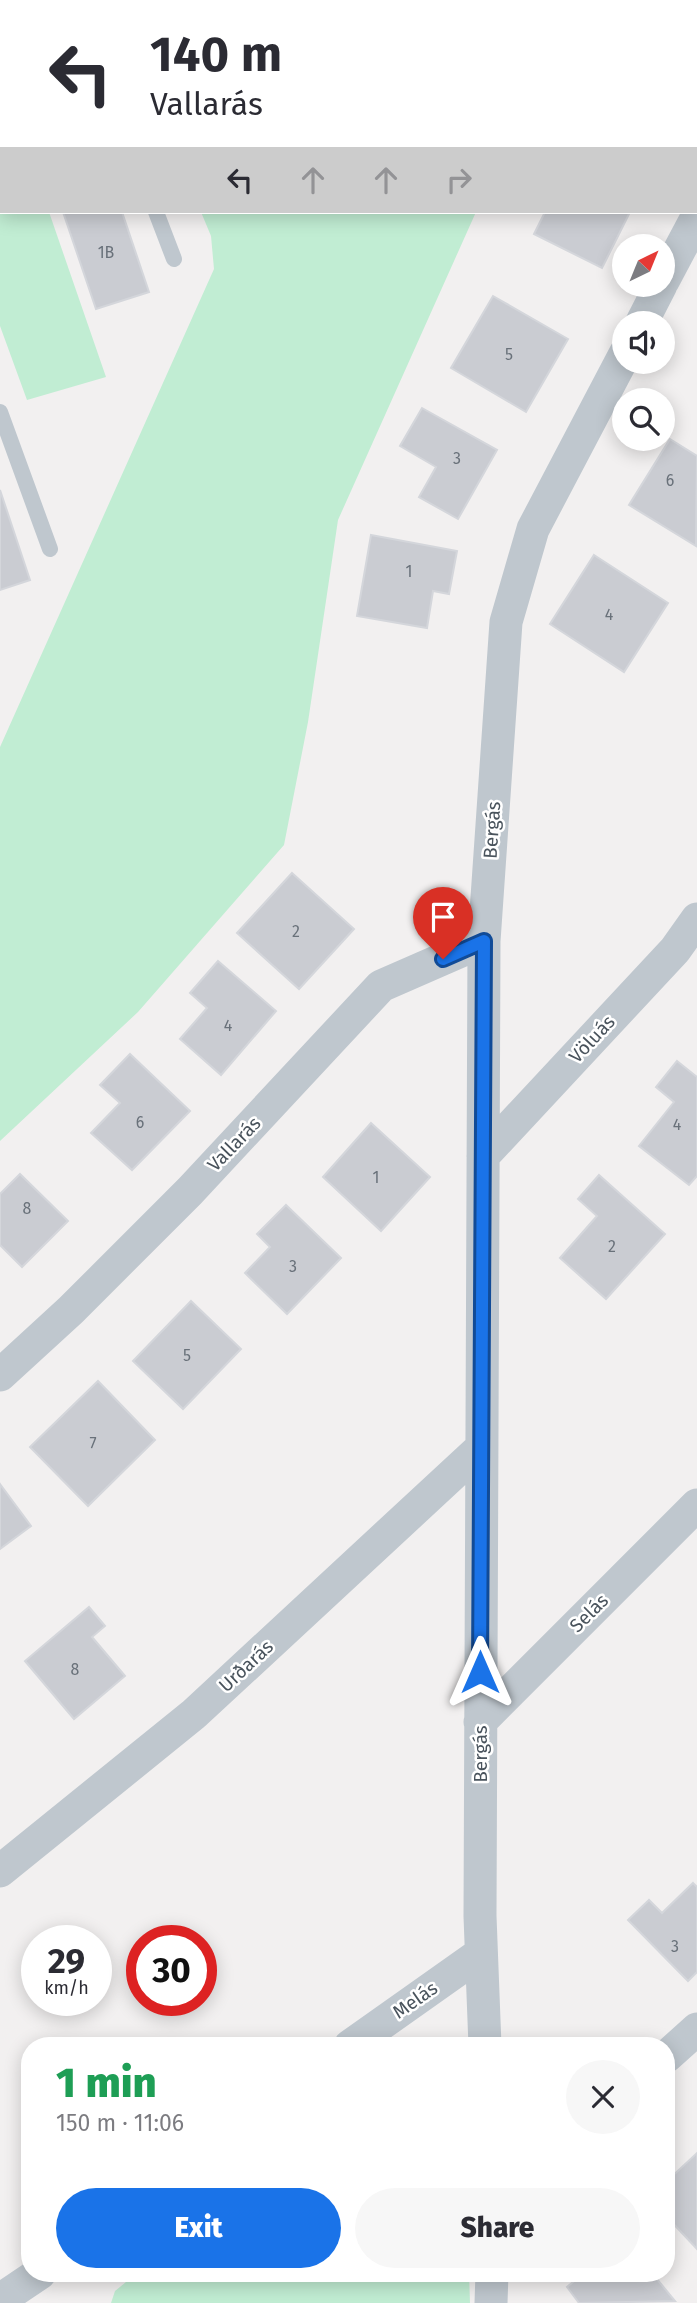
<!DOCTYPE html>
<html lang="en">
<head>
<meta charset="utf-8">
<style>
  :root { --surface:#fff; --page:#f7f7f7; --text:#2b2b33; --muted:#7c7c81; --accent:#1a73e8 }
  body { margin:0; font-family:"Fira Sans",sans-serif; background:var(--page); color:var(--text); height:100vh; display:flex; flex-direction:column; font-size:26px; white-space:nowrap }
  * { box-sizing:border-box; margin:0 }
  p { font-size:23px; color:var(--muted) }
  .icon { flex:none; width:38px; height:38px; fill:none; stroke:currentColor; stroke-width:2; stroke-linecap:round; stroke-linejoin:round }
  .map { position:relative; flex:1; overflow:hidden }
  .panel { position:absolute; left:21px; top:2037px; width:654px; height:245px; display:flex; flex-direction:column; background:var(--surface); border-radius:28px; box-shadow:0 4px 18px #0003 }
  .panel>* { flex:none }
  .banner { position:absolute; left:0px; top:0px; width:698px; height:214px; box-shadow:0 4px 18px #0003; background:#fff; color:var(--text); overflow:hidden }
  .needle { width:46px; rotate:43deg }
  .tools { position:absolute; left:612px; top:234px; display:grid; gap:14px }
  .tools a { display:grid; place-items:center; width:63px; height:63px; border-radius:50%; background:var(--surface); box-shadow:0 4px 18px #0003; font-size:35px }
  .speed { position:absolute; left:21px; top:1925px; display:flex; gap:14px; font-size:35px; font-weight:700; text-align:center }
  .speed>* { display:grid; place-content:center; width:91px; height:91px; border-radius:50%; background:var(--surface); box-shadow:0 4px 18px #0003; line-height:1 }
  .speed small { font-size:18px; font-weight:400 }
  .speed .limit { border:10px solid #d22; background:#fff; color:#111 }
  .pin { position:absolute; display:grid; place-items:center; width:60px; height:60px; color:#fff; margin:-72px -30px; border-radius:50% 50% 50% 0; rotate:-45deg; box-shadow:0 0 7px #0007 }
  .pin .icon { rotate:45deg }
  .me { position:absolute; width:77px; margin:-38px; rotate:0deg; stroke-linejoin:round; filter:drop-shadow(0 0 5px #0008) }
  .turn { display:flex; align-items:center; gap:24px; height:147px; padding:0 35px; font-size:32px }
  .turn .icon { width:91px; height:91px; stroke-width:2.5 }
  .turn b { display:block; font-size:49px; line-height:60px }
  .lanes { display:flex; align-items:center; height:66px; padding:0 35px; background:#0003; justify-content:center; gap:35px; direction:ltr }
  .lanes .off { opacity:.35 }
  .round { display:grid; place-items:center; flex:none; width:74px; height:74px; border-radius:37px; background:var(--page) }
  .headline { display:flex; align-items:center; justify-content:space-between; height:119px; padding:0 35px }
  h1 { font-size:42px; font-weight:800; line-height:52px; color:#1e9e55 }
  .primary-button { display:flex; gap:14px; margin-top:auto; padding:14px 35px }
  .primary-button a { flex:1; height:80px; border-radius:42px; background:var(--accent); color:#fff; font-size:28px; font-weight:800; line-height:80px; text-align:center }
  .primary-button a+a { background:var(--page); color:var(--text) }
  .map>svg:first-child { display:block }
  .green { fill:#c1edd3 }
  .building { fill:#caccd2; stroke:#d4d6db; stroke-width:2 }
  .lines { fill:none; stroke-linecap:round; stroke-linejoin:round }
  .lane { stroke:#bfc7ce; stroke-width:16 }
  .street { stroke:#bfc7ce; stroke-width:33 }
  .route-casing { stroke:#114b97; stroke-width:18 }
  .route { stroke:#1a73e8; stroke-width:12 }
  .labels { text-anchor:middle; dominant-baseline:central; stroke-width:5; stroke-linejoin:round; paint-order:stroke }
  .number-label { font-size:16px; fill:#69717a }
  .street-label { font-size:19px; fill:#49535c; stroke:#fff }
</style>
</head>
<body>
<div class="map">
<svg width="697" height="2303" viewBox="0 0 697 2303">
  <rect width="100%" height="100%" fill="#f2f0f0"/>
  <path class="green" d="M114 0H570L114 2Z
    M0 70 2 212H49L106 377 27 400 0 326Z
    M201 212H476L338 520 308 722 284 845 138 1012 0 1141V747L214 269 211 236Z
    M137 2273H469L470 2303H111L115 2291Z"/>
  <path class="building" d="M63 212H122L149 292 96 309Z
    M545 212H630L602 268 534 234Z
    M493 296 568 339 526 412 451 368Z
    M422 408 497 450 458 519 419 497 436 467 400 446Z
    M670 439 697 456 696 546 629 505Z
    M0 490 30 580 0 590Z
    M371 535 457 551 449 594 433 591 427 628 357 616Z
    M594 555 668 603 624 672 550 624Z
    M292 873 354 929 299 989 237 933Z
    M218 961 276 1011 221 1075 180 1039 207 1008 190 993Z
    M130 1054 190 1111 132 1170 91 1133 120 1103 100 1085Z
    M677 1061 697 1077V1176L689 1185 639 1146 674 1102 656 1087Z
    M371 1123 430 1177 381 1231 323 1177Z
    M20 1174 68 1221 22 1267 0 1245V1194Z
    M599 1175 665 1234 606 1299 560 1258 597 1216 578 1199Z
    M286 1205 341 1258 287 1314 245 1273 270 1247 257 1234Z
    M191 1301 241 1349 183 1409 133 1361Z
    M98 1381 155 1440 88 1506 30 1447Z
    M0 1484 31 1526 0 1549Z
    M89 1607 105 1626 92 1637 125 1676 74 1719 25 1661Z
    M693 1883 697 1887V1972L688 1981 628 1920 649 1900 662 1913Z
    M697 2153V2249L667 2217V2181Z
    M584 2273H652L675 2301 579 2303 567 2287Z"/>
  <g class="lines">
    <path class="lane" d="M79 0 80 2
      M156 212 174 259
      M0 412 50 549"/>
    <path class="street" d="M663 281 697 217
      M641 324 661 285
      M483 1156 675 950 697 919
      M0 1375 71 1310 190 1191 381 986 484 941
      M480 1722 697 1505
      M0 1871 194 1714 481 1448
      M350 2046 480 1954
      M485 2046 480 1916 484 941 506 622 533 529 625 354
      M667 2056 697 2029
      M0 2300 40 2273
      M491 2303 492 2273"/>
  </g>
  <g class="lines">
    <g class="route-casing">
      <path id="route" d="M443 959 484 941 480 1672"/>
    </g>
    <use href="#route" class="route"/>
  </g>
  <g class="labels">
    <g class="number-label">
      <text x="106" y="252">1B</text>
      <text x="509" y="354">5</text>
      <text x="457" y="458">3</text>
      <text x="670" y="480">6</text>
      <text x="409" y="571">1</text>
      <text x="609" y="614">4</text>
      <text x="296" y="931">2</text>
      <text x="228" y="1025">4</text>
      <text x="140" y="1122">6</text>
      <text x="677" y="1124">4</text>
      <text x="376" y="1177">1</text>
      <text x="27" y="1208">8</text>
      <text x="612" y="1246">2</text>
      <text x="293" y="1266">3</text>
      <text x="187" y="1355">5</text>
      <text x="93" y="1443">7</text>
      <text x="75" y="1669">8</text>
      <text x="675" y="1946">3</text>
    </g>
    <g class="street-label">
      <text transform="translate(492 830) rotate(-86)">Bergás</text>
      <text transform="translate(592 1039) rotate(-47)">Völuás</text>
      <text transform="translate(234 1144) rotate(-46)">Vallarás</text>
      <text transform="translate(589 1613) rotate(-45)">Selás</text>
      <text transform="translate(246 1666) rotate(-43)">Urðarás</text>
      <text transform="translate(480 1754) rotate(-90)">Bergás</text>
      <text transform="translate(415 2000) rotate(-35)">Melás</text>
    </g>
  </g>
</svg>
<div class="tools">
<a><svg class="needle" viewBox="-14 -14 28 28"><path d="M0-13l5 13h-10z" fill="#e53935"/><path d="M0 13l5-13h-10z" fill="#7c7c81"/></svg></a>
<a><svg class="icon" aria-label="sound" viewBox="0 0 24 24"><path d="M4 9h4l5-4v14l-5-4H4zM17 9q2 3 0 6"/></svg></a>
<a><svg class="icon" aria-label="search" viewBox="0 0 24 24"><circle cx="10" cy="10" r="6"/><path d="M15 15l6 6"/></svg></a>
</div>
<div class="speed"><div>29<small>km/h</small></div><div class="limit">30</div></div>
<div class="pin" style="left:443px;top:959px;background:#d93025"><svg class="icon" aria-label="arrive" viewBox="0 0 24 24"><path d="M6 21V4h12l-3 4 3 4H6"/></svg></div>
<svg class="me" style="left:480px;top:1672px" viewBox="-20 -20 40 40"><path d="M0-17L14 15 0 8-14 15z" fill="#1a73e8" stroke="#fff" stroke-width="4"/></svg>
<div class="banner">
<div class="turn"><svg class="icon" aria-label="left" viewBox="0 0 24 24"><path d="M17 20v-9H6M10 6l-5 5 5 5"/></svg><div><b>140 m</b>Vallarás</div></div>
<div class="lanes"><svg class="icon" aria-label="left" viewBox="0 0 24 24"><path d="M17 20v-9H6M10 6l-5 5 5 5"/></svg><svg class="icon off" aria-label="ahead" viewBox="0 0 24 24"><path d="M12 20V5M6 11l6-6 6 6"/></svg><svg class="icon off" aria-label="ahead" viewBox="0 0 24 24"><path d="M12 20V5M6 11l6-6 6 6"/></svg><svg class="icon off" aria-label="right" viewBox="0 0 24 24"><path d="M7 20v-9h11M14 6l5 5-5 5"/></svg></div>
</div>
<section class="panel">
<div class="headline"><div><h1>1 min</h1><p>150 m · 11:06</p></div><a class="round"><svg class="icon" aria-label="close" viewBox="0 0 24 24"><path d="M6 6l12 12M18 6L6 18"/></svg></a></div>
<div class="primary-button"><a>Exit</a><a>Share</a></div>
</section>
</div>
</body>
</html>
